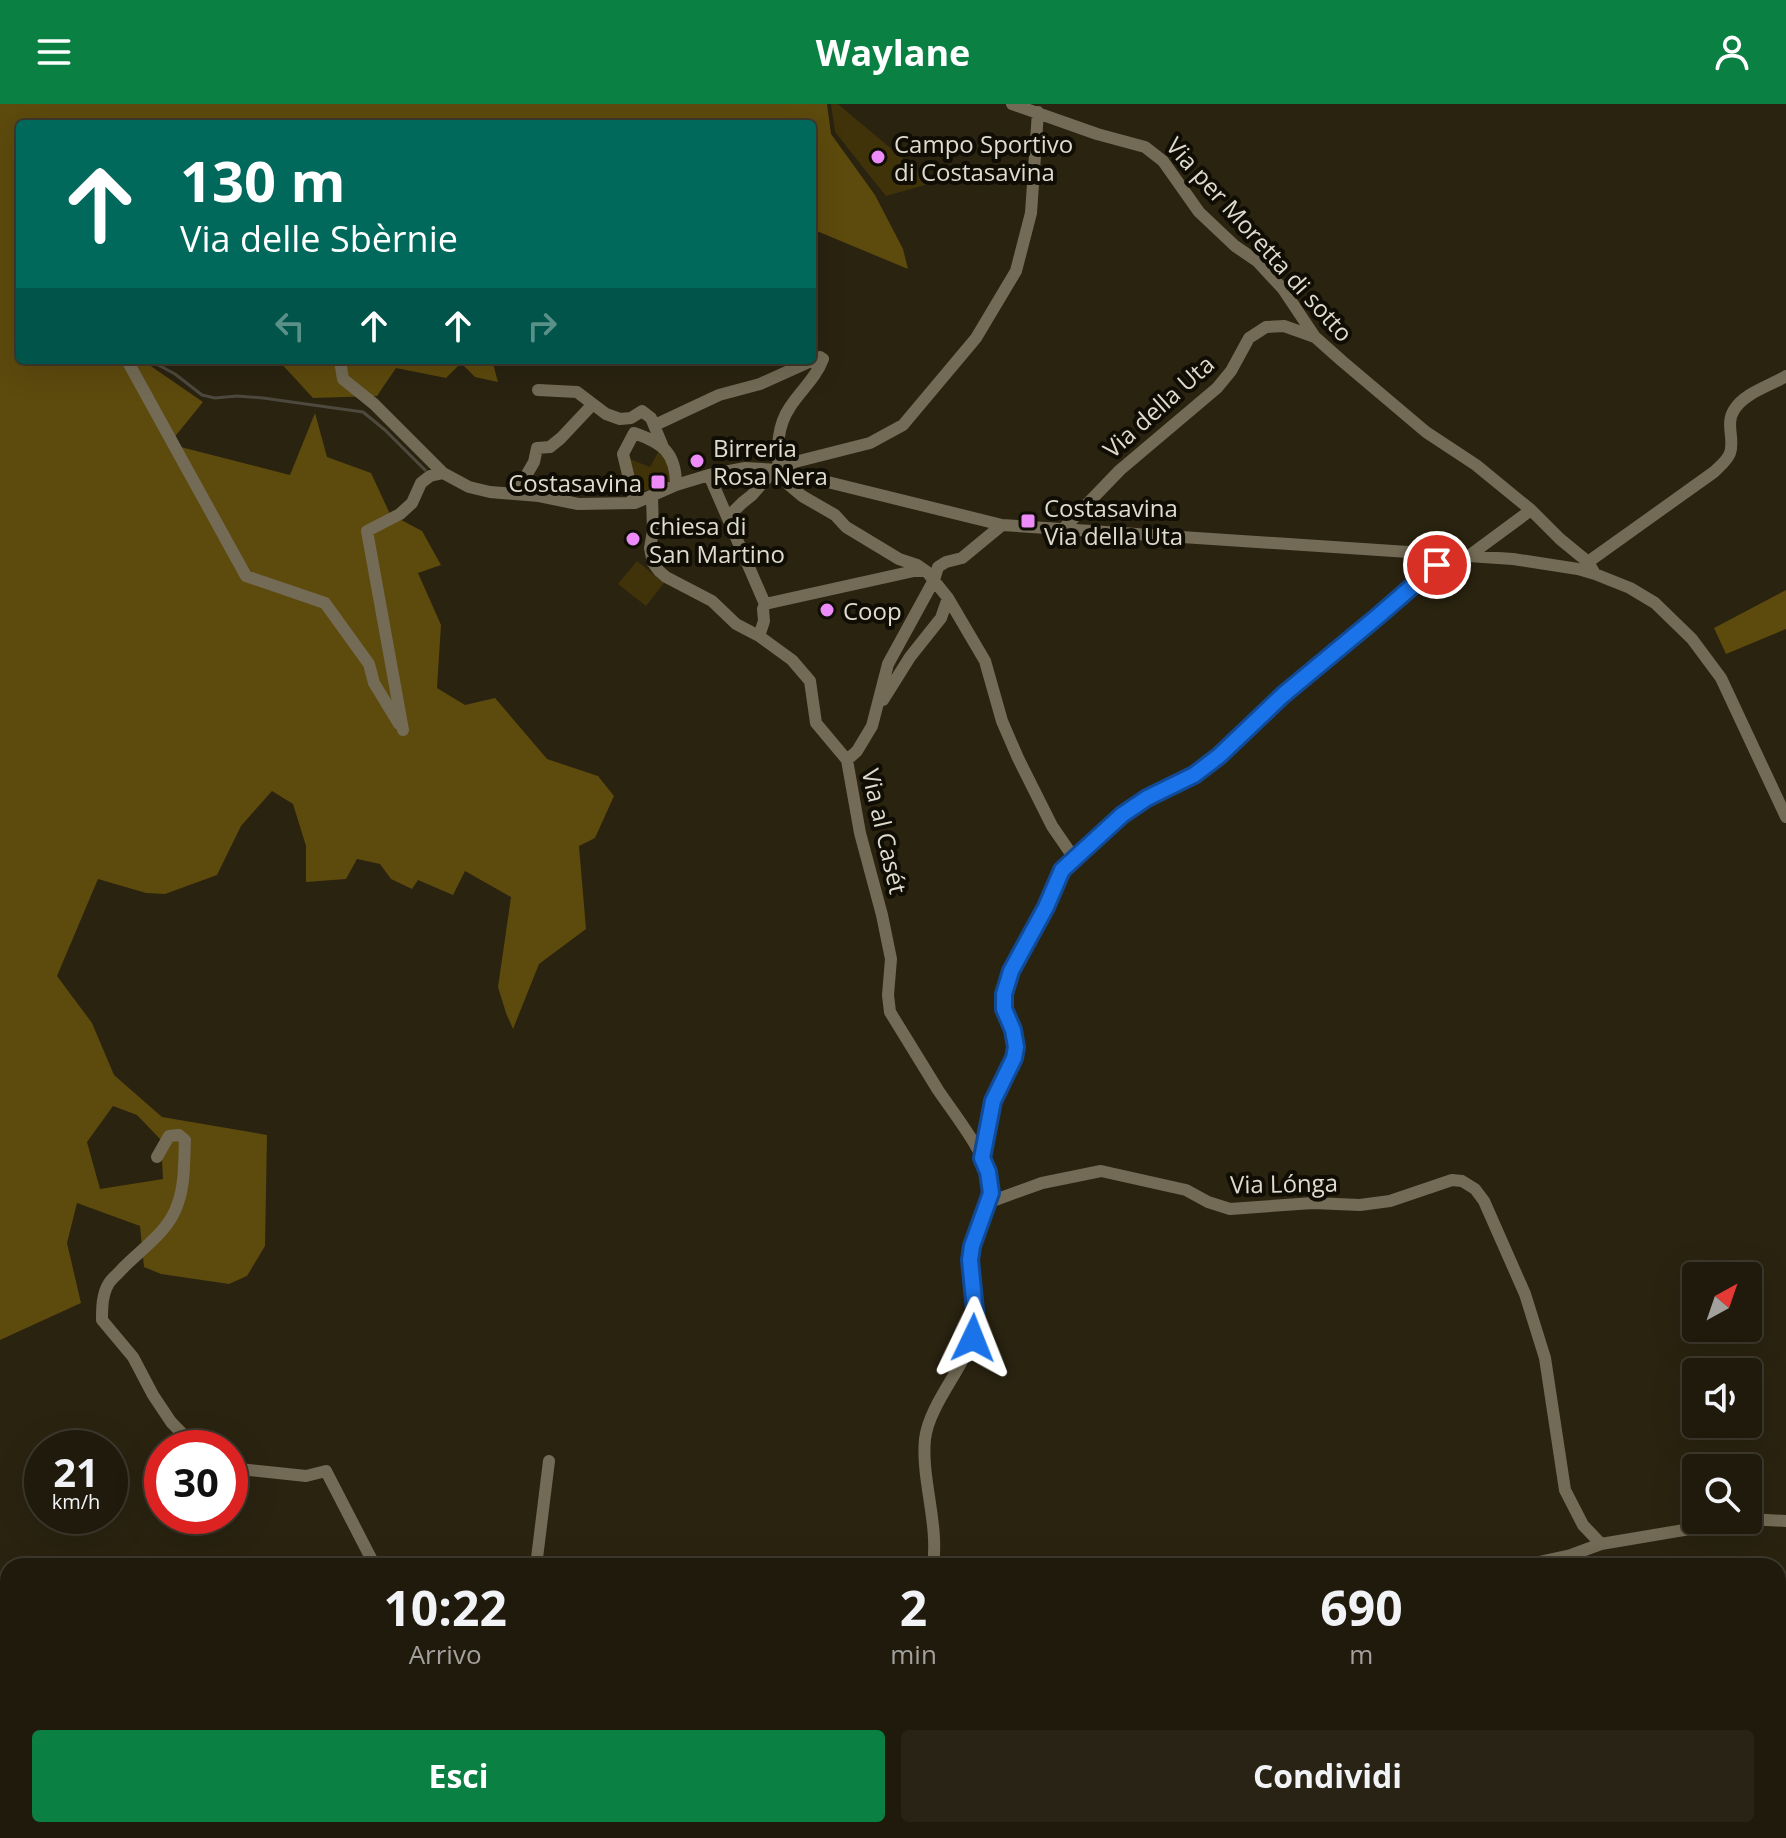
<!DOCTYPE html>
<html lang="it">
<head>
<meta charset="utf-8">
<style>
  :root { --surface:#201a0c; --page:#282315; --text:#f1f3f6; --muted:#a2a19d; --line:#3d382d; --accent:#0b8043 }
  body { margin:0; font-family:"Open Sans",sans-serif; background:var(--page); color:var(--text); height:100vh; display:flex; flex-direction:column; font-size:30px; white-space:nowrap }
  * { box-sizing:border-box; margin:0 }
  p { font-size:26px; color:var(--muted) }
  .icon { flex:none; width:44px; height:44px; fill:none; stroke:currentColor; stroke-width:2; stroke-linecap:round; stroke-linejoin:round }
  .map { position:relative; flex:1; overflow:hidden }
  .sheet { position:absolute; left:0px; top:1454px; width:1786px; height:280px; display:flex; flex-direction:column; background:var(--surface); border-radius:24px 24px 0 0; box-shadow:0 8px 32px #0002,0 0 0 2px var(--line) }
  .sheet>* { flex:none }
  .top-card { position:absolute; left:16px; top:16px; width:800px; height:244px; border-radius:8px; box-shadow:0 8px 32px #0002,0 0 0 2px var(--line); background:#00695c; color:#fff; overflow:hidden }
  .needle { width:52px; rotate:40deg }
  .controls { position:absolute; left:1682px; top:1158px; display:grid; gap:16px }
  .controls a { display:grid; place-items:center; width:80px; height:80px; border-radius:8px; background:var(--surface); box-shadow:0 8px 32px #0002,0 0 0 2px var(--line); font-size:40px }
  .speed { position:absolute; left:24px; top:1326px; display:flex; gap:16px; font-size:40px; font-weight:700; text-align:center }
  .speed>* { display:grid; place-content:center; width:104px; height:104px; border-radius:50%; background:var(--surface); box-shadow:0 8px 32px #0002,0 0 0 2px var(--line); line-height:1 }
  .speed small { font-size:20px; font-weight:400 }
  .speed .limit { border:12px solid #d22; background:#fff; color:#111 }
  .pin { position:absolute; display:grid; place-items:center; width:68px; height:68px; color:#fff; margin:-34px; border:4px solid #fff; border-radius:50%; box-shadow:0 2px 8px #0007 }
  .me { position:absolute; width:88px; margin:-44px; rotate:2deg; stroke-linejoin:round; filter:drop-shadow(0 0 6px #0008) }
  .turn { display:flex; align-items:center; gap:28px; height:168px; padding:0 32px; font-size:36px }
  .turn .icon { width:104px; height:104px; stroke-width:2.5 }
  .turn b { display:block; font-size:56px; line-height:68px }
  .lanes { display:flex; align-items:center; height:76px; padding:0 32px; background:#0003; justify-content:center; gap:40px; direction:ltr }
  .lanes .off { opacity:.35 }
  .eta { display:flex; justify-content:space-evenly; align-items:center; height:136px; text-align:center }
  .eta b { font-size:48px; font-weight:700; line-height:56px }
  .button { display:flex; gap:16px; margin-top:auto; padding:16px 32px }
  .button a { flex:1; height:92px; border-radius:8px; background:var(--accent); color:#fff; font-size:32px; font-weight:700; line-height:92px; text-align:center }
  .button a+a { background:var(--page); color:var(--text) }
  header { display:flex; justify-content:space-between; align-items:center; height:104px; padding:0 32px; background:var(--accent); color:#fff; font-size:36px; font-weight:700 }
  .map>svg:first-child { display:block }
  .green { fill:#40330a }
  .forest { fill:#5d4a0d; fill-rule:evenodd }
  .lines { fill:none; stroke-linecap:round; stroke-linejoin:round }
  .stream { stroke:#4e493e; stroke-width:3 }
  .minor { stroke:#736b55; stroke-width:12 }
  .route-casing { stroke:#114b97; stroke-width:20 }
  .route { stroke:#1a73e8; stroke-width:14 }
  .poi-dot { fill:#ed8cf9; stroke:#100d05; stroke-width:3 }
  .labels { text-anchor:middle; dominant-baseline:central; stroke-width:8; stroke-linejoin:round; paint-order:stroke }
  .poi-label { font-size:24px; fill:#dfdbce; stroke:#100d05; text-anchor:start }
  .street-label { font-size:24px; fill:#dfdbce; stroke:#100d05 }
</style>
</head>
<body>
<header><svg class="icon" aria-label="menu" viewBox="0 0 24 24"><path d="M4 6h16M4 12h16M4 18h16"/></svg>Waylane<svg class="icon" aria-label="person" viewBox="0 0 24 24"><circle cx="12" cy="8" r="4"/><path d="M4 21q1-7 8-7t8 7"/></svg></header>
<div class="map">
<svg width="1786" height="1734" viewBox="0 0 1786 1734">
  <rect width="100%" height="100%" fill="#2a2310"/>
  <path class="green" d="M831 0H838L932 79 886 92 835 28Z
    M661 343 676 375 634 391 627 354 650 363Z
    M637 457 664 479 646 502 618 480Z"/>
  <path class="forest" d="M0 0H827L831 30 875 91 903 145 908 165 812 125V20H399L386 16 381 20H20V256H142L203 298 169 340 290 371 315 309 327 353 371 369 390 410 422 427 441 461 418 469 441 521 437 584 465 601 495 594 547 655 598 672 614 692 595 734 579 742 586 825 539 860 513 925 506 909 498 883 511 793 465 767 453 791 418 776 412 785 391 775 380 760 357 755 346 775 306 778V742L293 700 272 687 241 722 217 771 165 790 146 789 98 775 57 872 92 919 114 971 162 1013 267 1031 265 1142 247 1172 229 1180 161 1170 144 1163 140 1122 77 1099 67 1139 81 1199 0 1236ZM113 1002 137 1011 161 1036 163 1075 100 1085 87 1038Z
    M278 256H492L498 278 475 273 461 259 446 274 396 264 377 292 313 294Z
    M1786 486V525L1726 550 1714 524Z"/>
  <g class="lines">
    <path class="stream" d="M149 256 175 270 202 291 215 294 237 292 263 294 363 308 385 326 425 366"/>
    <path class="minor" d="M1012 0 1097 30 1145 43 1163 57 1199 108 1235 142 1257 157 1283 185 1315 233 1342 257 1426 328 1476 361 1531 406 1560 435 1588 458 1595 470
      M128 258 246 472 325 499 369 560 374 579 399 620
      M341 263 343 275 374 300 443 369
      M538 286 577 288 606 310 620 315 631 314 642 307 651 314 663 343
      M655 321 719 291 760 280 820 253 823 255C816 274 801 286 790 303 777 322 777 344 779 366L791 359 870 339 903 321 976 234 1016 167 1031 109 1038 8
      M785 367 789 381 802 392 835 411 846 423 899 455 917 461 927 468 948 494 985 557 1002 617 1018 654 1052 722 1074 754
      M709 371 765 500 763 505 764 517 759 532
      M516 389 534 358 537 344 550 343 561 334 592 301
      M652 392 653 427 650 444 653 459 659 467 666 473 712 497 736 520 759 532 792 556 810 577 816 619 847 656 860 729 882 811 891 855 888 891 890 908C906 934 922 960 938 986 954 1010 989 1053 991 1081 992 1106 970 1132 970 1157 970 1183 981 1210 972 1236 961 1267 929 1302 925 1335 921 1375 939 1419 933 1462
      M635 399 623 350 634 329C663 339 676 349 676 381
      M728 413 742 399 752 391 774 366
      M1062 426 1120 366 1217 284 1231 267 1249 234 1266 223 1284 222 1315 233
      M1470 451 1531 406
      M1588 458 1714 368C1719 363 1727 357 1730 349 1735 336 1725 320 1734 306 1744 289 1770 282 1786 272
      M765 500 914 467H926
      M883 596 910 553 941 514 948 494
      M403 626 367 427 400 410 412 399 421 379 430 372 443 369 469 383 490 388 539 392 578 400 635 399 676 381 709 371 745 364 779 366 1002 421 1513 455 1578 465 1595 470 1630 484 1655 499 1692 535 1721 574 1786 713
      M847 656 857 647 872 622 888 560 934 476 938 463 946 458 962 454 1002 421
      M157 1053 169 1032 179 1031 185 1036C184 1057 185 1079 178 1099 169 1128 142 1144 122 1165 118 1170 112 1174 109 1179 102 1190 102 1204 102 1216L133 1253 153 1291 171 1318 196 1344
      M982 1054 993 997 1014 954 1016 943 1013 926 1004 905V890L1011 867 1037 820 1062 766 1122 711 1147 694 1194 671 1219 652 1283 591 1451 450
      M987 1099 1042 1079 1101 1067 1186 1086 1208 1098 1230 1105 1313 1099 1360 1101 1390 1097 1452 1076 1462 1077 1475 1085 1484 1097 1525 1190 1545 1254 1565 1386 1583 1421 1601 1440
      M230 1364 306 1372 326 1367 375 1462
      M1748 1415 1786 1417
      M536 1462 549 1357
      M1521 1462 1571 1451 1601 1440 1743 1416
      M513 1726 518 1734
      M886 1726V1734
      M457 1734 458 1726
      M701 1734 704 1726
      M731 1734 733 1726
      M1106 1734H1115"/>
  </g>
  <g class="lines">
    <g class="route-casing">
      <path id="route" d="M973 1234 976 1216 970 1156 972 1142 991 1089 988 1068 982 1054 993 997 1014 954 1016 943 1013 926 1004 905V890L1011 867 1046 803 1062 766 1122 711 1147 694 1194 671 1219 652 1283 591 1377 513 1437 461"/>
    </g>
    <use href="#route" class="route"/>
  </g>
  <g class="poi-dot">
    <circle cx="878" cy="53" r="8"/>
    <circle cx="697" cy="357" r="8"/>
    <rect x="650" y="370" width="16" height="16" rx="4"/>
    <rect x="1020" y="409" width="16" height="16" rx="4"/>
    <circle cx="633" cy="435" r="8"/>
    <circle cx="827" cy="506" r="8"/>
  </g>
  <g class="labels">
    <g class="poi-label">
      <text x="894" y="39">Campo Sportivo<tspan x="894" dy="28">di Costasavina</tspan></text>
      <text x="713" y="343">Birreria<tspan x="713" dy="28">Rosa Nera</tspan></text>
      <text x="642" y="378" text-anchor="end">Costasavina</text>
      <text x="1044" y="403">Costasavina<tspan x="1044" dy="28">Via della Uta</tspan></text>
      <text x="649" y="421">chiesa di<tspan x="649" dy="28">San Martino</tspan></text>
      <text x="843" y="506">Coop</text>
    </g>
    <g class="street-label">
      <text transform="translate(1260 135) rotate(48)">Via per Moretta di sotto</text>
      <text transform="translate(1158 302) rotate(-42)">Via della Uta</text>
      <text transform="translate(885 727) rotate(77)">Via al Casét</text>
      <text transform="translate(1284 1079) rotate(-1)">Via Lónga</text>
    </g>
  </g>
</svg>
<div class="controls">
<a><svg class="needle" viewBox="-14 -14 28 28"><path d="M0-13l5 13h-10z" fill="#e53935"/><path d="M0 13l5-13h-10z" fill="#a2a19d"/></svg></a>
<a><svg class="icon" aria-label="sound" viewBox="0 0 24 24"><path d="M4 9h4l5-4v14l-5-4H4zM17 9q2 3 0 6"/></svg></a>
<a><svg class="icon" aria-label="search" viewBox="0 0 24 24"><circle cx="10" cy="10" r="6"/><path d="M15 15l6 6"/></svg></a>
</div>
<div class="speed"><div>21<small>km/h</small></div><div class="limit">30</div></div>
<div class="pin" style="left:1437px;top:461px;background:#d93025"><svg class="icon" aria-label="arrive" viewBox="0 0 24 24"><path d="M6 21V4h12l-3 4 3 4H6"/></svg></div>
<svg class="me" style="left:973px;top:1234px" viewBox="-20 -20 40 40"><path d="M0-17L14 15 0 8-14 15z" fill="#1a73e8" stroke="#fff" stroke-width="4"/></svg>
<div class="top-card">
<div class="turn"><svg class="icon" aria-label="ahead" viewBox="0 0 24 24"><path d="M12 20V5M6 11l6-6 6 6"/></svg><div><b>130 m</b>Via delle Sbèrnie</div></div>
<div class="lanes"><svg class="icon off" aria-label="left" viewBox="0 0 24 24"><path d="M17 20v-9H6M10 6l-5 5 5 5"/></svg><svg class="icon" aria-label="ahead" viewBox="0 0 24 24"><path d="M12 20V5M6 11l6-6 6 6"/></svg><svg class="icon" aria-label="ahead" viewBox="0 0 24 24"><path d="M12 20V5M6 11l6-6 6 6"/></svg><svg class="icon off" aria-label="right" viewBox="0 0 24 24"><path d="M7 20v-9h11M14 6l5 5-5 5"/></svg></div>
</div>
<section class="sheet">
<div class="eta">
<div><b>10:22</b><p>Arrivo</p></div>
<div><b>2</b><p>min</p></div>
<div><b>690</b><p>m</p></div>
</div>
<div class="button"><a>Esci</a><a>Condividi</a></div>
</section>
</div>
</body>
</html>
